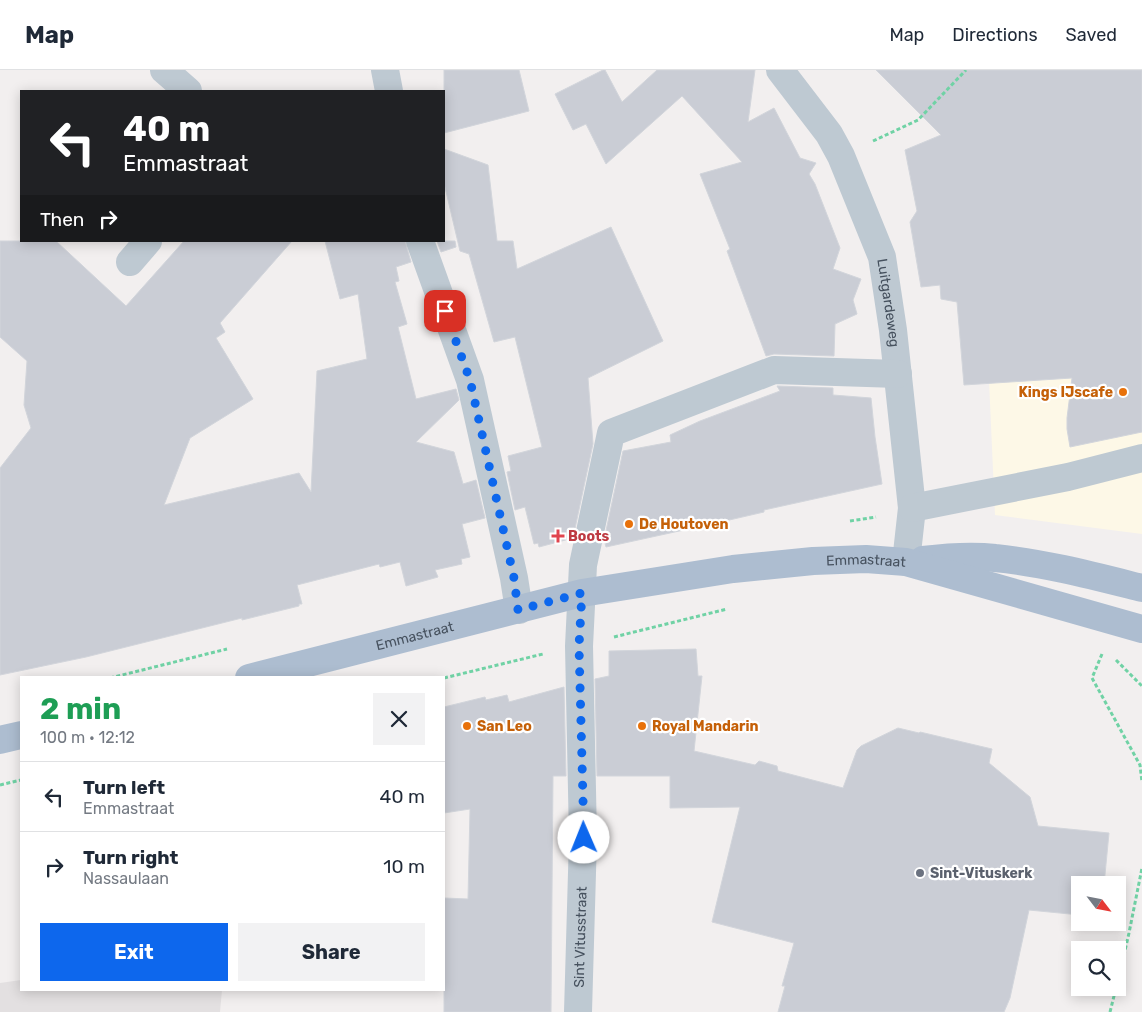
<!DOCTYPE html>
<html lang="en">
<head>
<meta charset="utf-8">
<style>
  :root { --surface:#fff; --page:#f2f2f3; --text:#1f2937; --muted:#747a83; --line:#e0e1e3; --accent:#0d67ed }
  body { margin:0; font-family:Rubik,sans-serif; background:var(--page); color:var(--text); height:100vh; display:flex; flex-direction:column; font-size:19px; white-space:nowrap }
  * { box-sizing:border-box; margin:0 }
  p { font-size:16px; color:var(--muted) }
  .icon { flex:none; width:28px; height:28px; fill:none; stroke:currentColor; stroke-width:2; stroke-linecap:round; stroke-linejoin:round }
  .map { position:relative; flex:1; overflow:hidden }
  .sheet { position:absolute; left:20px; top:606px; width:425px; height:315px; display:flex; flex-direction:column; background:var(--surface); border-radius:0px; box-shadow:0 2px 12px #0003 }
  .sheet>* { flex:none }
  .hud { position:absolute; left:20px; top:20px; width:425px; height:152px; border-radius:0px; box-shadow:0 2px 12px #0003; background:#202124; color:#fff; overflow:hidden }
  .needle { width:32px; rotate:122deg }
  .controls { position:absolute; left:1071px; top:806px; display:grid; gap:10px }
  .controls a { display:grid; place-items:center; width:55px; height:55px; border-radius:0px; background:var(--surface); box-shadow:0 2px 12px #0003; font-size:25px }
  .pin { position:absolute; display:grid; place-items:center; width:42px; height:42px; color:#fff; margin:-21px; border-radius:10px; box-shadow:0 2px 8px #0006 }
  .me { position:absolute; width:55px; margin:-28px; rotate:359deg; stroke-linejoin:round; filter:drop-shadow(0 0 4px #0008) }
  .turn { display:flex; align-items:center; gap:18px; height:105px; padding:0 20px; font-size:22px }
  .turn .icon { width:65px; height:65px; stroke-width:2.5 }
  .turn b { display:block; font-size:35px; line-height:42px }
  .then { display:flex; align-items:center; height:48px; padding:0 20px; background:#0003; gap:10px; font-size:19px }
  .round { display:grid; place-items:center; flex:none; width:52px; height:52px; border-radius:0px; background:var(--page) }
  .head { display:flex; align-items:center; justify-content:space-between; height:85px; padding:0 20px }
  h1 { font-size:30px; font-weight:700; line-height:38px; color:#1e9e55 }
  .cta { display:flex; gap:10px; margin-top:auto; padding:10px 20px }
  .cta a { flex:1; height:58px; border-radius:0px; background:var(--accent); color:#fff; font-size:20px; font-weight:700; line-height:58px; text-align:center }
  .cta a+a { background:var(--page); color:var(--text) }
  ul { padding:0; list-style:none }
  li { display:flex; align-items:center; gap:15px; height:70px; padding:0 20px; border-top:1px solid var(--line) }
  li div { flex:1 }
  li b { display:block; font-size:19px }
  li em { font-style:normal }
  header { display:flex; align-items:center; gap:30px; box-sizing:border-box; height:70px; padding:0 25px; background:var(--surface); border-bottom:1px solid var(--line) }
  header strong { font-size:24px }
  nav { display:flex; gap:28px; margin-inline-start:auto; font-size:18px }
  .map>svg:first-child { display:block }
  .commercial { fill:#fdf8e7 }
  .education { fill:#e3e0e1 }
  .building { fill:#cacdd5; stroke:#d2d5db }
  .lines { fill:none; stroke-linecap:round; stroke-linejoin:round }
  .path { stroke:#70d2a5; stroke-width:3; stroke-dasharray:4 2.5; stroke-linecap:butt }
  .minor { stroke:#bec9d2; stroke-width:28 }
  .major { stroke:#adbdd0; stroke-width:28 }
  .route { stroke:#0d67ed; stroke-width:9; stroke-dasharray:0 16.2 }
  .food-dot { fill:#e8710a; stroke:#fff; stroke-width:2 }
  .health-dot { fill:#e0444e; stroke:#fff; stroke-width:2 }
  .worship-dot { fill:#6b7280; stroke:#fff; stroke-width:2 }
  .labels { text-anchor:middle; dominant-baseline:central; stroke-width:4.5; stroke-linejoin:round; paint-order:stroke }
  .street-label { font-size:14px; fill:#46515e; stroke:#fff }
  .food-label { font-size:14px; font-weight:bold; fill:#c56008; stroke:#fff; text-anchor:start }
  .health-label { font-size:14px; font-weight:bold; fill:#be3a42; stroke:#fff; text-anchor:start }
  .worship-label { font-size:14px; font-weight:bold; fill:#5b616d; stroke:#fff; text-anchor:start }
</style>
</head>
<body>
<header>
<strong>Map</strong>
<nav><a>Map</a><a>Directions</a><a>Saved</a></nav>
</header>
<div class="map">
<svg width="1142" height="942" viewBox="0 0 1142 942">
  <rect width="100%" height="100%" fill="#f2efef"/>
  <path class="commercial" d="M1142 231V464L995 445 987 265Z"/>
  <path class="education" d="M21 910V920H222L220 942H0V913Z"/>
  <path class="building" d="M444 0H519L529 41 444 63Z
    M603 0H605L622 32 657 0H755L748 52 774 38 800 88 816 93 809 104 815 114 840 178 833 199 861 209 853 230 857 244 835 254 834 286 774 284 766 286 727 181 730 179 700 104 742 92 682 26 606 94 586 54 573 60 555 24Z
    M876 0H1142V362L1070 377 1067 359V348L1072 308 964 315 957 232 941 229 940 215 921 217 910 152 917 141 905 80 941 65Z
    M444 79 488 95 497 171H513L517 199 611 157 663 271 588 308 593 374 573 468 539 477 538 473 534 474 525 437 515 440 507 402 511 401 508 386 542 377 515 267 494 272 469 184 460 181 444 113Z
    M0 171H56L126 236 184 171H292L220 253 225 262 216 268 253 329 190 368 164 435 299 403 311 422 317 301 367 289 358 224 340 229 325 171H405L411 192 396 197 399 211 395 212 407 254 398 257 416 329 456 319 459 330 416 372 454 382 463 414 476 410 485 448 462 454 470 487 461 489 462 494 435 500 438 507 406 516 400 492 380 497 379 494 297 515 302 534H299V536L242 550V548L86 587 0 605V398L31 358 24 335 27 291 0 267Z
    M437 171H455L456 177 441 182Z
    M777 316 833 318V325L871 328 875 367 882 414 764 440V442L725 451 606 477 604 470 623 381 671 372 670 365 700 351 780 321Z
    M696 579 698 606H702L694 681 755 695 759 691 777 696 778 701 843 718 857 680 861 676 898 658 919 663 920 662 992 679 989 693 1030 727 1038 756 1109 763 1104 815H1080V845L1029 840 1010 928 1004 942H778L785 916H782L794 873 712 852 740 737 670 738V706H597L595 609 609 606V581Z
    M564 617 566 706H553L551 942H444V828L468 829 470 739 444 743V637L485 627 486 630 507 625 509 632Z"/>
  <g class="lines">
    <path class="path" d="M873 71 918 50 966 0
      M850 451 876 447
      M614 567 727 539
      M1102 584 1092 608 1140 695 1142 712
      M1116 590 1142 616
      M110 608 227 579
      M444 608 543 584
      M0 715 21 710
      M1118 911 1129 863 1142 798
      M1110 942 1116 918"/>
    <g class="minor">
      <path d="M164 0 188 21"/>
      <path d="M385 0 389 21"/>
      <path id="s1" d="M780 0 829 64 841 86 882 187 893 260 912 438 906 492"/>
      <path d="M420 171 470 310 514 508 519 540"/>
      <path d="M130 192 148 171"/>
      <path d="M912 438 1068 407 1142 388"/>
      <path id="s2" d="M578 942 583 768 579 576 583 495 611 363 774 300 898 304"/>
    </g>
    <g class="major">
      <path d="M923 490C947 487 971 485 995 488 1045 493 1094 506 1142 518"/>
      <path id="s3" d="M249 608 582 523 733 499 813 491 866 489 906 492 1142 559"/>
      <path d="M0 670 21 665"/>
    </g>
  </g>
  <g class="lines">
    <path class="route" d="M445 241 470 310 514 508 518 540 582 523 579 576 584 768"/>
  </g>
  <g class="food-dot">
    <circle cx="1123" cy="322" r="5"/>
    <circle cx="629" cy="454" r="5"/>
    <circle cx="467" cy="656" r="5"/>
    <circle cx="642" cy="656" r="5"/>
  </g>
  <path class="health-dot" d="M555.5 458.5h5v5h5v5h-5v5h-5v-5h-5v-5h5z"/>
  <circle class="worship-dot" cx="920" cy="803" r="5"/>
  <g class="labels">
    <g class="street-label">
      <text stroke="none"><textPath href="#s1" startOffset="261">Luitgardeweg</textPath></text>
      <text stroke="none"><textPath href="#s3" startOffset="630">Emmastraat</textPath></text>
      <text stroke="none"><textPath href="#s3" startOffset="171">Emmastraat</textPath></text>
      <text stroke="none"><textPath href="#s2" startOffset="75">Sint Vitusstraat</textPath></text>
    </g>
    <g class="food-label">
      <text x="1113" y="322" text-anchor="end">Kings IJscafe</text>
      <text x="639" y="454">De Houtoven</text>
      <text x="477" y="656">San Leo</text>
      <text x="652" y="656">Royal Mandarin</text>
    </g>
    <g class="health-label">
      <text x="568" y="466">Boots</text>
    </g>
    <g class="worship-label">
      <text x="930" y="803">Sint-Vituskerk</text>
    </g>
  </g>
</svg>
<div class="controls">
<a><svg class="needle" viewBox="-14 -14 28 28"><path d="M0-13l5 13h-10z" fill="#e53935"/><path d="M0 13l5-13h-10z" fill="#747a83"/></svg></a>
<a><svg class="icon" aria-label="search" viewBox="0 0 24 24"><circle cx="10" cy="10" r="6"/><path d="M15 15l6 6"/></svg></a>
</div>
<div class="pin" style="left:445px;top:241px;background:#d93025"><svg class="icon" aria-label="arrive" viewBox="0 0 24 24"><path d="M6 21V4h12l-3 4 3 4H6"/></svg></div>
<svg class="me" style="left:584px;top:768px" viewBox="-20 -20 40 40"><circle r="19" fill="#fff"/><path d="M0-13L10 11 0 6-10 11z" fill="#0d67ed"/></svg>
<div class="hud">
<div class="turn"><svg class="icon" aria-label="left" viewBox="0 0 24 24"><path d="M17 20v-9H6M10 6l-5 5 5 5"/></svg><div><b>40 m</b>Emmastraat</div></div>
<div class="then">Then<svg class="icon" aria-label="right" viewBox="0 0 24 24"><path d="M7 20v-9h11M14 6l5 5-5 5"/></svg></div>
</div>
<section class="sheet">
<div class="head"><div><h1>2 min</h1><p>100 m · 12:12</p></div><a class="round"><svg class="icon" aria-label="close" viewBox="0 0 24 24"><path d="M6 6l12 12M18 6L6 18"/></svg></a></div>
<ul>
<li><svg class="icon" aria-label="left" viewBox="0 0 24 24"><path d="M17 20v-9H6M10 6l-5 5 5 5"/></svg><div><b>Turn left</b><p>Emmastraat</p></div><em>40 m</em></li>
<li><svg class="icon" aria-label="right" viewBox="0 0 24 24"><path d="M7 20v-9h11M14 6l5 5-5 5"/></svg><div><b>Turn right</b><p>Nassaulaan</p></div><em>10 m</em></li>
</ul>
<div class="cta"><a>Exit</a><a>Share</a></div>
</section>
</div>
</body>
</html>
